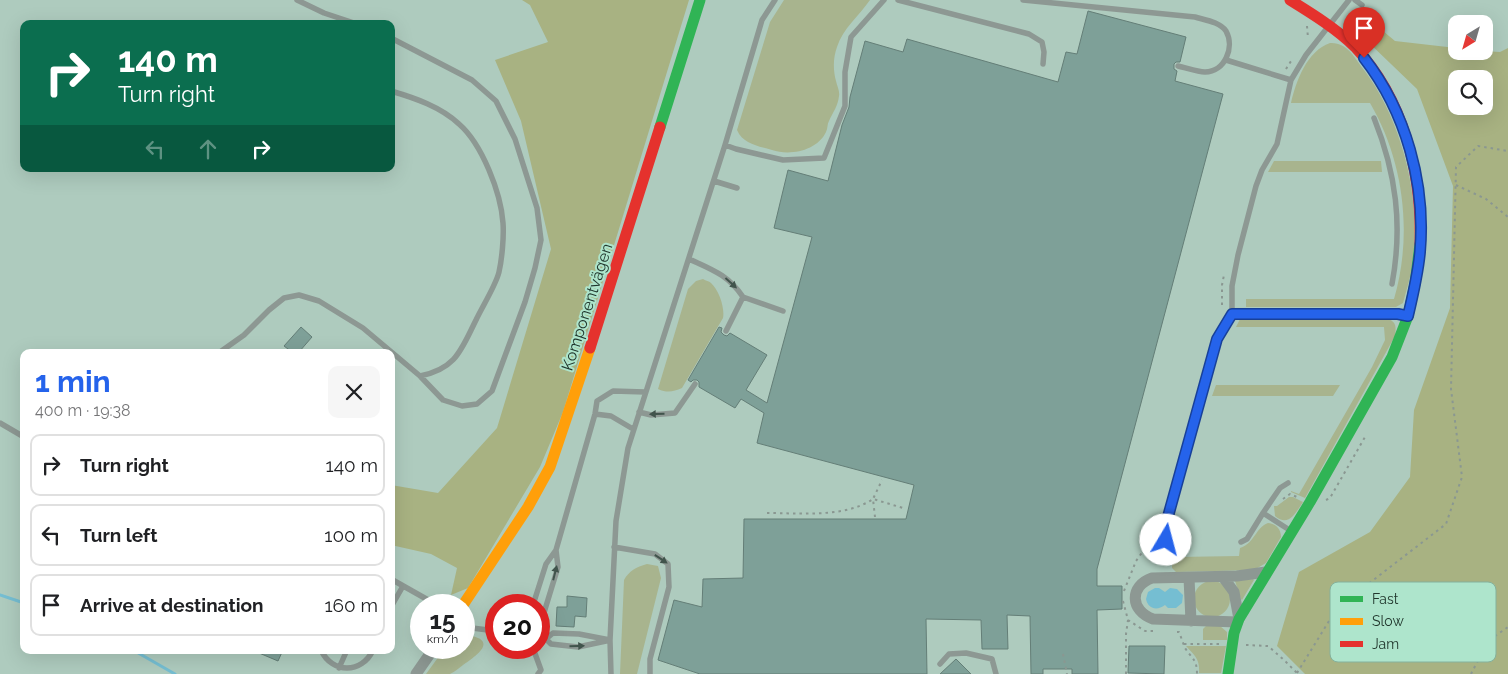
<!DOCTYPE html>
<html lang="en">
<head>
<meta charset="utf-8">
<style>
  :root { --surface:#fff; --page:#f6f6f6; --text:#202124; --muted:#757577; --line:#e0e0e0; --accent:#2563eb }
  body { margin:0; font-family:Raleway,sans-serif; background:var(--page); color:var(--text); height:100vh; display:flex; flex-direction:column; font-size:19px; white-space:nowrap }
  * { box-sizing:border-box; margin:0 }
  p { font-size:16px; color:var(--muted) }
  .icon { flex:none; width:28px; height:28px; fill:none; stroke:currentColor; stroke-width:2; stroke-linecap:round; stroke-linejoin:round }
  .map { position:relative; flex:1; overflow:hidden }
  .panel { position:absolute; left:20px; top:349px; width:375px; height:305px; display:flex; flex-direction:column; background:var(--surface); border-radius:10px; box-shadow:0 5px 20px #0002 }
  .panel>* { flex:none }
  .guide { position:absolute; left:20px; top:20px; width:375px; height:152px; border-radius:10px; box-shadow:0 5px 20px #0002; background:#0b6e4f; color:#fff; overflow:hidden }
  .needle { width:32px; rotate:217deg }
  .buttons { position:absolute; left:1448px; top:15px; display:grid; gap:10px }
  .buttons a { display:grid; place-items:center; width:45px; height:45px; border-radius:10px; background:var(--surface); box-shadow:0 5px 20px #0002; font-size:25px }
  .speed { position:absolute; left:410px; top:594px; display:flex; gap:10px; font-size:25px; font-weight:700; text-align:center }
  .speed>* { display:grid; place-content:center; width:65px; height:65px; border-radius:50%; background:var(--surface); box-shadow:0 5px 20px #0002; line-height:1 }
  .speed small { font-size:12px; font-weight:400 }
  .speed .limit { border:8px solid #d22; background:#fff; color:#111 }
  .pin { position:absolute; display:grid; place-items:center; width:42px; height:42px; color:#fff; margin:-51px -21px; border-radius:50% 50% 50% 0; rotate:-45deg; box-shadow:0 0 5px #0007 }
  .pin .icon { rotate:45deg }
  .me { position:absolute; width:55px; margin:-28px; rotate:8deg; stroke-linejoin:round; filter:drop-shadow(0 0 4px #0008) }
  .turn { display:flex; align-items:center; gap:18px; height:105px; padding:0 15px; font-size:22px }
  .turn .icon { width:65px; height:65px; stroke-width:2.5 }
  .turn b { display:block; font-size:35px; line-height:42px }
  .lanes { display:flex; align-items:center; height:48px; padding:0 15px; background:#0003; justify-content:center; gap:25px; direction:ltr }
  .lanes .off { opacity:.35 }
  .round { display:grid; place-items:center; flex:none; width:52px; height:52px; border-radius:10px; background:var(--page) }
  .headline { display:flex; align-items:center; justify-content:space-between; height:85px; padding:0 15px }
  h1 { font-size:30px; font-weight:700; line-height:38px; color:var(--accent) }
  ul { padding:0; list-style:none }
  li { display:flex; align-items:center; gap:15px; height:62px; margin:0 10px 8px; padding:0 5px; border:2px solid var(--line); border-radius:10px }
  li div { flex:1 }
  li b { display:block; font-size:19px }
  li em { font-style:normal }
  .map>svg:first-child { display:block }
  .green { fill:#a8b48e }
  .forest { fill:#a8b282; fill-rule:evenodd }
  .water { fill:#75bed2 }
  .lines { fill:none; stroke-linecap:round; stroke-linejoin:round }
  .stream { stroke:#75bed2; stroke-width:3 }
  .building { fill:#7ea098; stroke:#647e77 }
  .path { stroke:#8a9791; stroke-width:2; stroke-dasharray:2.5 4; stroke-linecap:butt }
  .lane { stroke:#8d9893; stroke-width:5.5 }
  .street { stroke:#8d9893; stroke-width:11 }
  .fast { stroke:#30b455; stroke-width:11 }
  .slow { stroke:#ff9f0a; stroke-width:11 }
  .jam { stroke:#e5322d; stroke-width:11 }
  .oneway { fill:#41544c }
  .route-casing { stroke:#184099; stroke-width:12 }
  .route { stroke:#2563eb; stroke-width:9 }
  .labels { text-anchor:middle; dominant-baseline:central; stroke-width:4; stroke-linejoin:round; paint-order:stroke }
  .street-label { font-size:16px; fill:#21372d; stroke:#aee5cc }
  .key { fill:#aee5cc; stroke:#84b19c; stroke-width:1 }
  .key-label { font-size:14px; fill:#21372d }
</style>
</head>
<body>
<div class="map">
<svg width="1508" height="674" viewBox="0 0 1508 674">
  <rect width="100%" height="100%" fill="#aecbbe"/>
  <path class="green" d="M784 0H870C859 16 843 28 837 47 833 58 833 70 836 81 837 86 840 91 839 96 838 106 833 112 829 121 827 124 828 128 826 132 817 151 790 156 772 150 758 146 743 144 737 130L770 22Z
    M1330 43C1347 42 1354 57 1364 70 1401 119 1421 196 1413 258 1412 273 1407 288 1403 303L1396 307H1246V299H1394C1413 234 1404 161 1370 103H1291C1296 81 1307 51 1330 43Z
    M1274 161H1381L1382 172H1268Z
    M703 279C706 281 709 281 711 283 719 290 725 308 723 318L682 388C673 392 667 393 658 389L688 289 696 281Z
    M1240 319H1388C1397 322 1396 328 1395 336L1305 498 1291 492V491L1299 494 1372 367 1385 340 1384 327H1236Z
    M1216 385H1340L1333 396H1212Z
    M1289 497H1293L1303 502C1296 512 1289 528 1275 516L1274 506H1277Z
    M1268 523C1276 524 1281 529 1281 537L1266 563 1254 570 1176 572 1172 568V559L1177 557 1239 556 1240 548C1255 543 1255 528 1268 523Z
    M647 564 658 566 661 578 637 674H620L624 580C629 571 636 567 647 564Z
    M1253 579 1254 580 1242 600 1241 599 1235 581Z
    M1194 599a18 18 0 1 1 36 0a18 18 0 1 1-36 0Z
    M1207 625 1220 626 1227 632V640H1203V629Z
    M472 636C498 642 473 658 463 665 460 667 455 672 450 674 444 674 433 674 426 674L445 648H464V637Z
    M1186 646H1226L1221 673H1199C1200 659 1195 656 1186 646Z"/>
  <path class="forest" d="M522 0H689L563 412 540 467 468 588 451 595 457 568 431 554 391 545V485L438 493 497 428 551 249 521 121 495 60 548 42 530 5Z
    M1377 26 1395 41 1456 48V51H1484L1500 52 1508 48V674H1305L1277 646 1299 572 1370 532 1410 477 1414 410 1450 308 1453 186 1417 89 1366 40ZM1456 79H1484V106H1456Z"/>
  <path class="water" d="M1155 588H1159L1165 592 1170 588 1177 589 1183 595 1182 603 1176 608H1168L1165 605C1157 611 1148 609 1146 599L1148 592Z"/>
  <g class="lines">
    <path class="stream" d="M0 595 24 603
      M133 650 175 674"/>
  </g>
  <path class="building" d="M1088 11 1186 37 1180 62H1176L1174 64V69L1177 71 1175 81 1223 94 1097 569V586H1122V609L1097 610 1098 674H1072V669H1043V674H1031L1030 616 1007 615 1008 649H982L981 620 926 619 927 674H700L658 660 674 600 702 607 703 579 743 578 744 519H906L914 485 757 443 764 413 741 399 735 408 699 387V382L697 380H693L691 382 688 380 719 327 722 328 721 332 724 335 727 336 730 333 767 355 746 390 767 403 812 237 774 228 788 170 828 181 842 125 849 107 850 97 865 41 903 52 907 39 1058 82 1066 52 1077 54Z
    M301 327 312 337 299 352H292L284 346Z
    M567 596 587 598 586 617 575 616 574 627 556 626 557 607H567Z
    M1129 646H1165L1164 674 1128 673Z
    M252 650H283L278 661Z
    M956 659 971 674H940Z"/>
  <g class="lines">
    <path class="path" d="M1307 26 1308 38
      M1286 69 1293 58
      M1456 185 1486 199 1508 217
      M1222 305V285L1224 275
      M1283 499 1290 494 1297 497
      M1326 500 1330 498 1365 437
      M767 513C800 513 845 518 873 499L903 508
      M875 517 873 499 882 480
      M1124 591 1136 561 1155 534
      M1123 601 1128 620 1145 631H1153
      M1177 632H1179C1181 637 1183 643 1185 648 1192 659 1197 659 1197 674
      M1184 644H1219
      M1246 645 1268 646 1284 660 1298 674
      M1063 654 1067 674
      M1297 673 1337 608 1446 524 1462 477 1451 389 1456 167 1478 146 1508 151
      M1126 674V634L1128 620
      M1471 674 1488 641 1508 627"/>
    <path class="lane" d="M297 0 324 13 357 24
      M898 0 1029 34 1042 42 1044 52 1043 64
      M1023 0 1195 17C1205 20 1220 22 1226 31 1235 47 1225 72 1205 72 1197 72 1187 68 1178 66
      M1355 0 1362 5
      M1226 60 1291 80
      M391 91C415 98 441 107 459 124 482 144 501 193 503 223 504 236 502 259 499 272 496 285 482 307 476 320 461 350 456 369 420 376
      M1374 118C1396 173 1403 225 1392 284
      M725 145 736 149 783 160 824 158 845 106V72L851 37 884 0
      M714 181 737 188
      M689 259C713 270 728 275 743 297L726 331
      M743 297 783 311
      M1232 314V286L1238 255 1256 186 1262 170 1277 144 1291 80 1306 55 1349 0
      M220 352 244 335 269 310 284 298 299 295 319 301 363 328 420 376 443 400 462 406 477 404 492 391 525 302 535 268 541 240 537 208 515 139 496 101 472 80 391 38
      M639 412 651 415 675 413 695 384
      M595 414 611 416 633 429
      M0 423 24 437
      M1263 513 1280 488 1288 483
      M1171 542 1166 540 1164 531 1217 339 1232 314H1398L1407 316
      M1241 542 1247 539 1263 513 1291 531
      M614 547 655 554 668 564 669 587 650 659V674
      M391 579 437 605
      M533 605 546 564 556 550 595 414 597 401 613 391 645 392
      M391 607 403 586
      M464 625 472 628 496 631
      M539 629 558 567 556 550
      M546 639 551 644 578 647 606 641
      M539 642 546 639 553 633 579 634 610 640
      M533 648 541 670 538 674
      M321 650C332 674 362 674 373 650
      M940 664 949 654 966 653 992 659 996 674
      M339 668 347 650
      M611 674 610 640 616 521 628 448 725 145 762 20 775 0"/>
    <path class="street" d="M1223 577 1234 592 1239 619
      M1189 578 1191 621
      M1237 622 1153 619C1130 611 1129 586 1152 578L1237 576 1266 572
      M416 674 434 648"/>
    <path class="fast" d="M660 127 700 0
      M1228 674 1234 633 1239 619 1310 502 1392 357 1408 316 1415 284 1420 244"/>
    <path class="slow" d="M463 605 528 507 550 467 590 348"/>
    <path class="jam" d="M1290 0C1311 13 1337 29 1355 47 1404 99 1422 174 1420 244
      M590 348 660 127"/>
  </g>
  <defs><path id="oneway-solid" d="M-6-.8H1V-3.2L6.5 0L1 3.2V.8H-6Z" transform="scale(1.25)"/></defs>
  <g class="oneway">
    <use href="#oneway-solid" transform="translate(731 283) rotate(42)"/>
    <use href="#oneway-solid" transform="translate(657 414) rotate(178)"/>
    <use href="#oneway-solid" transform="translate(661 559) rotate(34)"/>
    <use href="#oneway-solid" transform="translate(555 573) rotate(-76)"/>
    <use href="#oneway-solid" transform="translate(577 646) rotate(-2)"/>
  </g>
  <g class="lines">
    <g class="route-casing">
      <path id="route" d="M1166 540 1164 531 1217 339 1232 314H1398L1408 316C1413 295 1418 274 1420 252 1426 184 1406 112 1364 58"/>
    </g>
    <use href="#route" class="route"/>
  </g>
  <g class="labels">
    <g class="street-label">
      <text transform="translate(587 307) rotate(-72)">Komponentvägen</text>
    </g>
  </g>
  <rect x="1330" y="582" width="166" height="80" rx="8" class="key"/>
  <rect x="1340" y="596" width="23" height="6" fill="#30b455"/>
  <rect x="1340" y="618" width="23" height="7" fill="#ff9f0a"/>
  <rect x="1340" y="641" width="23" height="6" fill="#e5322d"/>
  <g class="key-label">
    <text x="1372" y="604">Fast</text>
    <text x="1372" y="626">Slow</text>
    <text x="1372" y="649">Jam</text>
  </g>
</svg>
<div class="buttons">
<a><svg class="needle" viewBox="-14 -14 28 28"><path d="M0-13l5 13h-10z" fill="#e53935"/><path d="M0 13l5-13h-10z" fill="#757577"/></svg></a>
<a><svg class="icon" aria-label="search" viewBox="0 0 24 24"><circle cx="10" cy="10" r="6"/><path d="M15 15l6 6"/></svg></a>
</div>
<div class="speed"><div>15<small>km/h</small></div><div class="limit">20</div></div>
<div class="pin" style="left:1364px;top:58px;background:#d93025"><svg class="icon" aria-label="arrive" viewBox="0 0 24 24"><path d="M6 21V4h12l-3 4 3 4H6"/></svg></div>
<svg class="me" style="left:1166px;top:540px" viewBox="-20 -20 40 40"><circle r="19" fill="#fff"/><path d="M0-13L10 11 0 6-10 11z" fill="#2563eb"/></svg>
<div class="guide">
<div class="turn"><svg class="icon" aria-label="right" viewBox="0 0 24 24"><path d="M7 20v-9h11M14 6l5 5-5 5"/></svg><div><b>140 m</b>Turn right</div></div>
<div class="lanes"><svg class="icon off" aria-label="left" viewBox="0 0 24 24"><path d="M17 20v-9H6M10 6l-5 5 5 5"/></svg><svg class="icon off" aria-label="ahead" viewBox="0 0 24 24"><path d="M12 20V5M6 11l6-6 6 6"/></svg><svg class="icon" aria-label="right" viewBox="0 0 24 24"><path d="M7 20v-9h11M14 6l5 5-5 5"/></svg></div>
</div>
<section class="panel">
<div class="headline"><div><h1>1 min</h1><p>400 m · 19:38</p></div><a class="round"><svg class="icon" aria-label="close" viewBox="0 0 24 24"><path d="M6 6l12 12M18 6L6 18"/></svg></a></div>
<ul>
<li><svg class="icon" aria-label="right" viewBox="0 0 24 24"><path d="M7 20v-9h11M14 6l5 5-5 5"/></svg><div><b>Turn right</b></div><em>140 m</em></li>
<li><svg class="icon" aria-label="left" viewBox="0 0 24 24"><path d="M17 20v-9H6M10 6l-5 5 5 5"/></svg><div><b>Turn left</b></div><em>100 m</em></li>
<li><svg class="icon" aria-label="arrive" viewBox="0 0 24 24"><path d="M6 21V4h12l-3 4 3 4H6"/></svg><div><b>Arrive at destination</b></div><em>160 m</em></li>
</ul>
</section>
</div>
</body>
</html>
